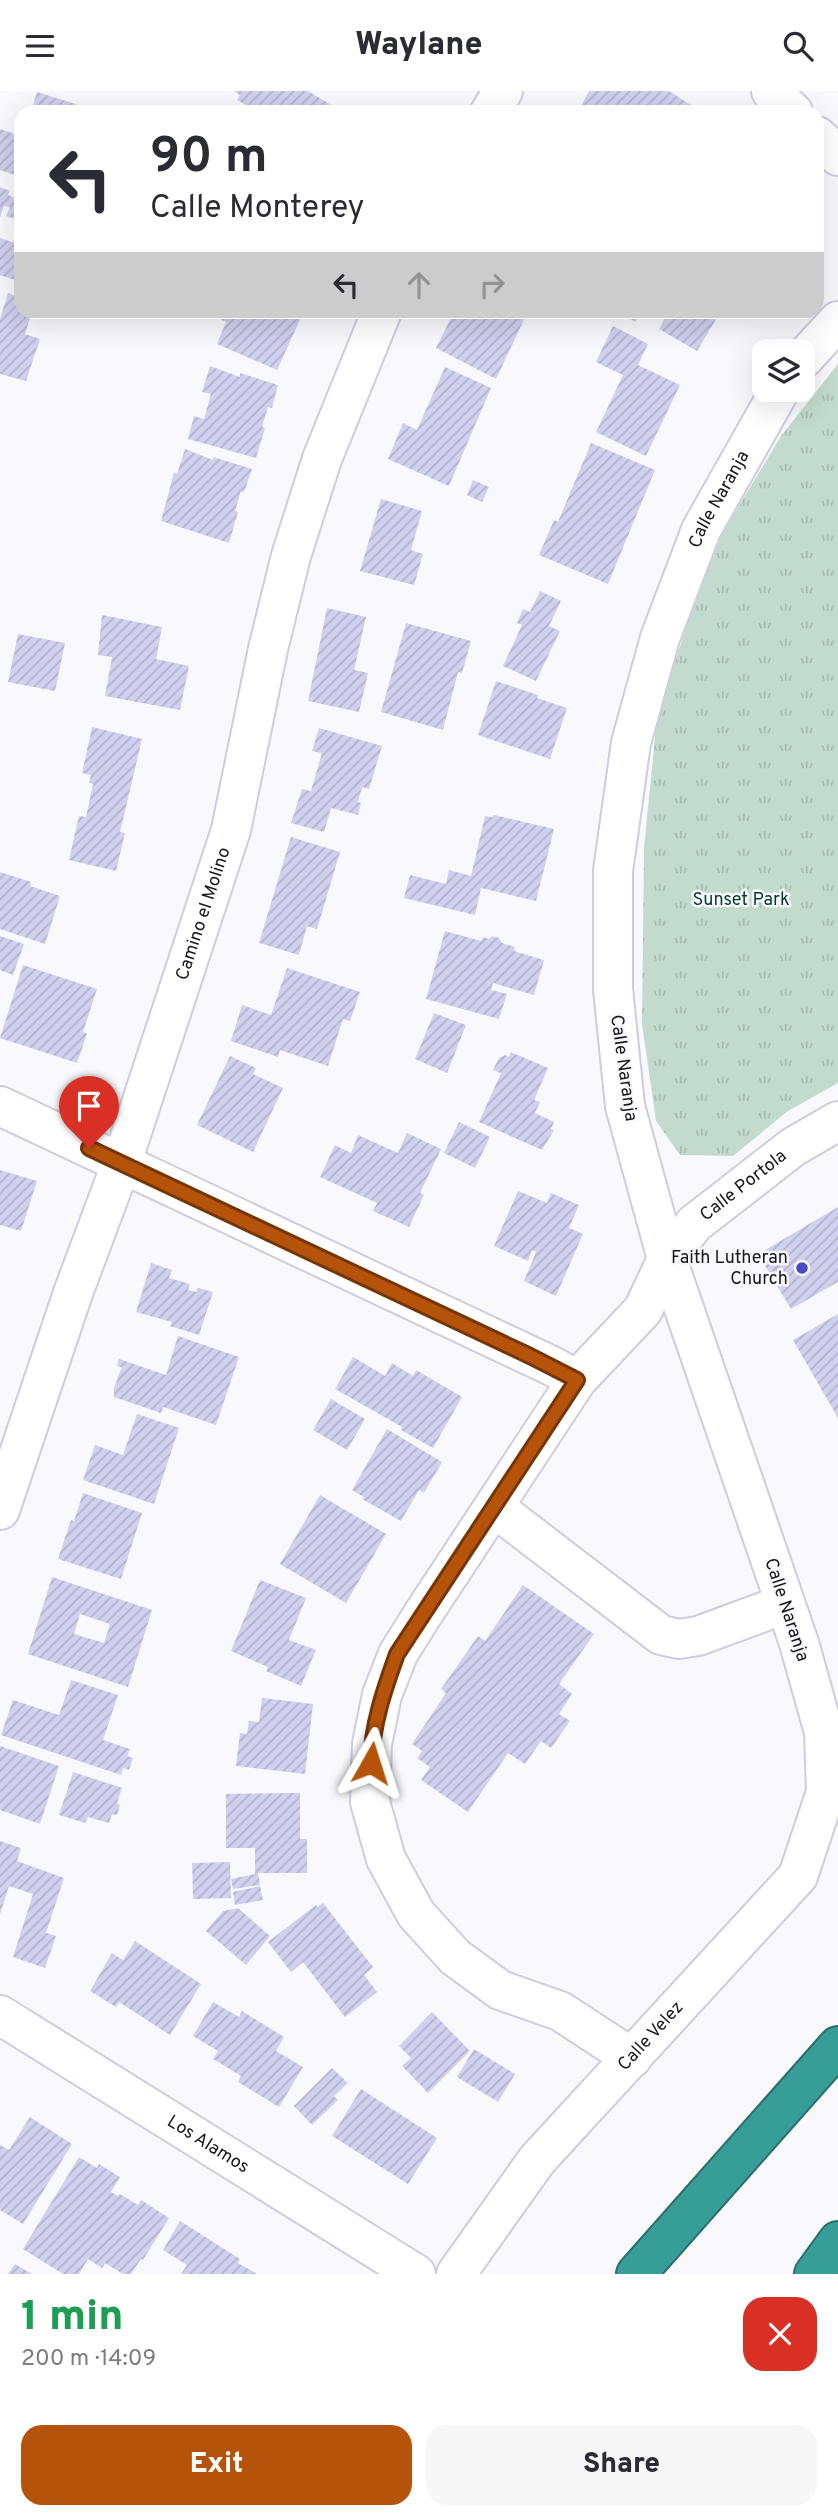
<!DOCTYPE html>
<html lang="en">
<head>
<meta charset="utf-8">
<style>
  :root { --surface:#fff; --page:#f7f7f7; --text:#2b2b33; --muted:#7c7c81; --accent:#b45309 }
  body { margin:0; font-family:Overpass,sans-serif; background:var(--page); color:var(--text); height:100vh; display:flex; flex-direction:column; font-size:26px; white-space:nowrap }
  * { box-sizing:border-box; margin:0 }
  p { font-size:23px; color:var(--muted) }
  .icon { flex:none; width:38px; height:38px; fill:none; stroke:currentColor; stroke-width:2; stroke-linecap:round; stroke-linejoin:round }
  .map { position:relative; height:2183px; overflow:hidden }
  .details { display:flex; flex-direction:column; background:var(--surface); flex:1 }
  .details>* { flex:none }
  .guide { position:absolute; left:14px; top:14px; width:810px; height:214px; border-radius:21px; box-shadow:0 7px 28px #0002; background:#fff; color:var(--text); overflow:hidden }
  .controls { position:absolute; left:752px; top:248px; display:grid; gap:14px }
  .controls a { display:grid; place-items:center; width:63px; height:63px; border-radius:14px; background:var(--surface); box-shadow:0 7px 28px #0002; font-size:35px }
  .pin { position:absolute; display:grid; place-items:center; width:60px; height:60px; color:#fff; margin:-72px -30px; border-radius:50% 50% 50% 0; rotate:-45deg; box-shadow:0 0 7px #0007 }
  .pin .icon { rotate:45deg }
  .me { position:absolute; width:77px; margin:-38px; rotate:6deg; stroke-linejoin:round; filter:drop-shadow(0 0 5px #0008) }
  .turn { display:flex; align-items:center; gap:24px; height:147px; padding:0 21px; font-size:32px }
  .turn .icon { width:91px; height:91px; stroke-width:2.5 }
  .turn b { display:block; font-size:49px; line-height:60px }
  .lanes { display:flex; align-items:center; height:66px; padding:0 21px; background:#0003; justify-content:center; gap:35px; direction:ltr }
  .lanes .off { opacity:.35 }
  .round { display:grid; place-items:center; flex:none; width:74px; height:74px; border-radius:21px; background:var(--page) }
  .summary { display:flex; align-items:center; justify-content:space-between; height:119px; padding:0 21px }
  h1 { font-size:42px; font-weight:800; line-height:52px; color:#1e9e55 }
  .cta { display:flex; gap:14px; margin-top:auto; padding:14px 21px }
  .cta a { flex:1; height:80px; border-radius:21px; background:var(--accent); color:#fff; font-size:28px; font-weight:800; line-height:80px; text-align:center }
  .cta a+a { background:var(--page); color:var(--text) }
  header { display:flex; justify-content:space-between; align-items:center; height:91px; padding:0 21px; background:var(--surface); font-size:32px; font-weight:800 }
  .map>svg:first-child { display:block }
  .park { fill:url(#park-tufts) }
  .building { fill:url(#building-hatch); fill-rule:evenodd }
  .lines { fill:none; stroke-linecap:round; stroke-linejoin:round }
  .minor-casing { stroke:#cecce0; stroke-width:42 }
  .highway-casing { stroke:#2b6e6b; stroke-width:42 }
  .minor { stroke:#fff; stroke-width:38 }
  .highway { stroke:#369e96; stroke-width:38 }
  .route-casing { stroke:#753606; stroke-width:18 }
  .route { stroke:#b45309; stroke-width:12 }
  .poi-dot { fill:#4a4bc1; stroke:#f9f8fc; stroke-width:2.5 }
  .labels { text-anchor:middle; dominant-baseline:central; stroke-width:5; stroke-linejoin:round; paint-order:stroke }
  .street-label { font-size:18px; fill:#16161c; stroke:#f9f8fc }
  .park-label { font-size:18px; fill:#003d26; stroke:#f9f8fc }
  .poi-label { font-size:18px; fill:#16161c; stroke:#f9f8fc; text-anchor:end }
</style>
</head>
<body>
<header><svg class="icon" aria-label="menu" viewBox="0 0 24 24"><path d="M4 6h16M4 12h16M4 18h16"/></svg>Waylane<svg class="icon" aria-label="search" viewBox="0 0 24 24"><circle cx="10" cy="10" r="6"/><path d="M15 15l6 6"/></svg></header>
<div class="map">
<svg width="838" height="2183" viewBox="0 0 838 2183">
  <defs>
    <pattern id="park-tufts" width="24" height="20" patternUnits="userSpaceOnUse" patternTransform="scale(1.75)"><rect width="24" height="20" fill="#c3dbce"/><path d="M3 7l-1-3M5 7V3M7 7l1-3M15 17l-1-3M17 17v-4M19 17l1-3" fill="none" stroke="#a7bbb0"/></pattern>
    <pattern id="building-hatch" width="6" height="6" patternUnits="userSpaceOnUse" patternTransform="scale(1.75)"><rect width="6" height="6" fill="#d0d0ef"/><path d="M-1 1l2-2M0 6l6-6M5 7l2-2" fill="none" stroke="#b2b2cc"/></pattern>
  </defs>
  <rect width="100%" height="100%" fill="#f9f8fc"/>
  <path class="park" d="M838 273V992L788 1020 733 1065 680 1064 656 1030 642 933 644 757 657 626 710 463 781 345Z"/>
  <path class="building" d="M234 0H308L331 14 327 21H258L237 9 240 4Z
    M589 0H669L697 18 695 21H578Z
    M37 1 98 20V21H31Z
    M0 38 21 45V86L0 79Z
    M0 96 10 100 8 104 15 107 16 102 21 104V130L6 125 10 116 4 115 0 126Z
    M21 135V191L0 184V147L15 152Z
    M8 202 21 207V220H32L25 243 40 248 26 290 0 283V228Z
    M221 220H304L277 279 217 253 226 231 218 227Z
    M458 220H528L496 288 436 257 453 223 456 225Z
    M619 220H642L635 231Z
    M669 220H721L697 260 659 238Z
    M613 235 648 253 638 274 680 294 646 365 596 341 623 284 596 271Z
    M210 275 240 286V282L278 294 272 317 268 316 262 336 265 337 256 367 188 348 194 325 204 328 211 303 202 301Z
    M445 276 491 297 449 395 388 368 403 332 417 339Z
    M591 352 655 379 608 493 539 464 554 429 558 431Z
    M185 358 213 369V366L252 378 244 401 241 400 235 420 238 421 229 452 161 430 174 382 177 383Z
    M473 389 489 396 482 411 467 404Z
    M381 408 422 420 411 459 423 463 414 494 360 480Z
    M540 500 561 510 549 535 560 540 536 590 503 575 522 534 517 532 523 518 530 521Z
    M327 517 366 526 354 579 368 582 359 621 308 610Z
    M102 524 162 536 156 568 189 575 180 619 105 605 112 566 98 564Z
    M406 532 471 550 462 582 458 581 443 639 381 621Z
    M18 543 65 552 55 600 8 591Z
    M496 590 538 604 537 607 567 617 550 668 478 644Z
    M92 636 142 648 120 741 125 742 116 780 69 769 79 725 86 726 93 693 89 692 91 684 82 682Z
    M319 637 382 655 369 698 362 696 358 711 361 712 358 724 331 717 324 741 291 732 302 698 311 700 322 662 312 660Z
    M494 724 554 738 536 810 481 797 475 824 404 807 410 784 446 793 449 779 471 785 485 725 493 726Z
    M291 746 340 761 317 838 307 835 299 864 259 852Z
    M0 781 31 791 30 795 60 805 45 853 0 838Z
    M445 840 481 850 483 846 489 848 492 845 499 847 502 852 515 856 514 860 544 869 534 904 493 892 491 899 507 903 499 928 426 908Z
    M0 845 24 853 13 884 0 879Z
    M23 874 97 898 83 941 87 943 77 972 0 947Z
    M287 877 360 901 350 930 343 928 328 975 280 959 278 966 231 950 242 914 271 924Z
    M434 922 466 934 447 982 415 968Z
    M511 961 548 977 534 1009 540 1011 535 1022 554 1031 551 1038 554 1039 542 1059 479 1031 501 982 493 979 499 967 505 964 509 966Z
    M230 965 256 977 253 983 283 997 253 1061 197 1034Z
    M459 1031 490 1046 475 1077 444 1062Z
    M407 1042 441 1058 420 1102 424 1104 409 1136 373 1120 377 1112 320 1086 335 1054 351 1062 358 1044 398 1062Z
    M0 1079 37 1090 21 1140 0 1134Z
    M518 1100 547 1112 551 1102 579 1114 569 1137 583 1143 556 1205 524 1190 536 1161 532 1159 528 1170 494 1155Z
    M838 1116V1191L791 1218 758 1163Z
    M151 1172 172 1179 169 1187 190 1193 188 1199 197 1201 198 1197 213 1201 199 1244 170 1235 172 1231 136 1221Z
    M838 1223V1327L793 1249Z
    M178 1245 239 1266 216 1334 163 1316 161 1322 114 1306V1297L121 1278 123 1277 117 1275 119 1268 166 1284Z
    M353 1266 385 1285 392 1272 413 1285 416 1279 462 1306 433 1357 401 1339 402 1336 335 1298Z
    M331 1308 365 1328 347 1359 313 1339Z
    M137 1323 179 1337 154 1413 83 1389 95 1354 123 1364Z
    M387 1338 442 1371 424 1402 419 1399 401 1430 362 1408 364 1406 352 1399Z
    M83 1402 142 1422 121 1488 58 1468 71 1429 74 1430Z
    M320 1404 386 1443 346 1512 280 1473Z
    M52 1486 152 1519 128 1596 28 1563ZM80 1523 110 1533 104 1552 74 1543Z
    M260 1489 306 1507 289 1549 316 1559 301 1595 266 1580 268 1576 231 1560Z
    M523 1494 594 1543 559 1593 572 1603 559 1623 570 1630 551 1657 541 1650 525 1673 508 1662 468 1721 421 1689 430 1676 417 1667 422 1660 412 1653 446 1602 441 1598 478 1545 485 1550Z
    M71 1589 118 1604 103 1649 130 1658 127 1665 133 1667 129 1679 123 1677 121 1684 1 1644 13 1609 59 1624Z
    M262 1607 313 1613 305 1683 236 1675 240 1642 247 1643 249 1630 259 1631Z
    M0 1655 59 1675 40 1733 0 1719Z
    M73 1681 122 1697 117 1712 120 1714 117 1724 112 1723 109 1732 88 1726 85 1732 59 1724Z
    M300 1702V1748H307V1782H258L260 1794 233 1798 231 1788 255 1783V1757H226V1703Z
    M0 1750 21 1757 17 1770 64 1787 46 1842 56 1845 45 1877 13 1866 33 1803 9 1795 0 1823Z
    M230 1771 231 1807 193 1808 192 1772Z
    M260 1795 263 1809 235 1814 233 1801Z
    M323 1812 373 1876 364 1884 377 1901 345 1926 303 1871 291 1881 268 1851 316 1814 317 1816Z
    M238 1817 270 1845 246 1874 206 1840 223 1820Z
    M135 1850 201 1893 170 1944 119 1911 116 1916 90 1900 112 1862 123 1869Z
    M213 1911 239 1926 242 1920 284 1946 276 1960 303 1976 279 2016 238 1991 241 1985 213 1968 218 1960 193 1945Z
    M432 1921 470 1960 428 2002 402 1975 411 1967 399 1955Z
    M474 1958 515 1983 498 2011 457 1986Z
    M332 1977 348 1992 334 2005 338 2009 312 2034 294 2015Z
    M361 1998 437 2047 408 2093 332 2045Z
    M30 2026 72 2053 23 2133 0 2119V2054L9 2059Z
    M79 2066 97 2077 99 2073 120 2086 111 2101 118 2105 120 2103 138 2114 141 2109 169 2127 143 2169 141 2168 131 2183H123L105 2172 102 2177 88 2168 79 2183H63L23 2158Z
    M180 2130 240 2168 238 2172 257 2183H181L187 2174 163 2159Z
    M15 2173 32 2183H8Z"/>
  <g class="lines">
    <g class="minor-casing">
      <g id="minor">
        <path d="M771 0 793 21"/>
        <path d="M490 21 503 0"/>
        <path d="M817 45 838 65"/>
        <path d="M803 268 838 230"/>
        <path d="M0 1015 554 1276 577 1289"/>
        <path d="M494 1416 661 1544 679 1548 698 1545 785 1513"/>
        <path id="s1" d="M0 1419 73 1202 122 1071 231 739 268 558 291 465 322 368 382 220"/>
        <path id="s2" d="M0 1924 416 2183"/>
        <path id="s3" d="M632 1967 560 1920 500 1899 455 1866 416 1823 386 1768 370 1711 372 1653 382 1604 398 1563 421 1526 577 1289 643 1219 667 1168 694 1133 793 1056 838 1030"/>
        <path id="s4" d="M456 2183 537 2069 798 1785 826 1701 824 1641 799 1552 667 1168 625 1015 613 898V780L631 652 645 601 660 547 701 439 780 299"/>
      </g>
    </g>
    <g class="highway-casing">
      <path id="highway" d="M636 2183 838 1955
        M814 2183 838 2150"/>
    </g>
    <use href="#minor" class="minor"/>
    <use href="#highway" class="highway"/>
  </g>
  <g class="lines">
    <g class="route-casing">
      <path id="route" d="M89 1057 530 1265 577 1289 397 1563C384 1599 372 1634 371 1672"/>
    </g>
    <use href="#route" class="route"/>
  </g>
  <circle class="poi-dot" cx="802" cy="1177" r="7"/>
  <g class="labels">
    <g class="street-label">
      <text stroke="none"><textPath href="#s4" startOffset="1956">Calle Naranja</textPath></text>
      <text stroke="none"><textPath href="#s1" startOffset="630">Camino el Molino</textPath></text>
      <text transform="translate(623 977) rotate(82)">Calle Naranja</text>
      <text stroke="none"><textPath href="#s3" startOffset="1124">Calle Portola</textPath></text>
      <text transform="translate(786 1519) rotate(72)">Calle Naranja</text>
      <text stroke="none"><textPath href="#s4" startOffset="308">Calle Velez</textPath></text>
      <text stroke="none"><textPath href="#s2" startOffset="245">Los Alamos</textPath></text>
    </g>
    <g class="park-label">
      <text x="741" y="809">Sunset Park</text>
    </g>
    <g class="poi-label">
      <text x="788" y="1167">Faith Lutheran<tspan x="788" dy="21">Church</tspan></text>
    </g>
  </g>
</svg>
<div class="controls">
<a><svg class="icon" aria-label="layers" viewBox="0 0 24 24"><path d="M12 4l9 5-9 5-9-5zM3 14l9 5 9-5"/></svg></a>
</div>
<div class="pin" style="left:89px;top:1057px;background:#d93025"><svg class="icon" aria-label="arrive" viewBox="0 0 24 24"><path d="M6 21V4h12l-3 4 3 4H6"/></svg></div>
<svg class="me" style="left:371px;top:1672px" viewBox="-20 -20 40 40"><path d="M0-17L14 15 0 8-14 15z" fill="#b45309" stroke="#fff" stroke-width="4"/></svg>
<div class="guide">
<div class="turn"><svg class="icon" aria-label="left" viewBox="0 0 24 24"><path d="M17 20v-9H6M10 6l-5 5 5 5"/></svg><div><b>90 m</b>Calle Monterey</div></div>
<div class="lanes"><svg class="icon" aria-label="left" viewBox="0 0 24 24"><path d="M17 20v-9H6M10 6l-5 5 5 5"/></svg><svg class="icon off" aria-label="ahead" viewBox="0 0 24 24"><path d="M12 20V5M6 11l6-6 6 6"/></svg><svg class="icon off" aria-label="right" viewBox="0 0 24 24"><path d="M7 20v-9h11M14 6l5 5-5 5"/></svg></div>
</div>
</div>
<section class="details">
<div class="summary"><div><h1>1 min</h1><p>200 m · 14:09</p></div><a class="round" style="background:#d93025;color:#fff"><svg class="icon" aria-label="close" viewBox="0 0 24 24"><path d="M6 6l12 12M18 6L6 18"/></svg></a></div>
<div class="cta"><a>Exit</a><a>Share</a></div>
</section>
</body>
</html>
